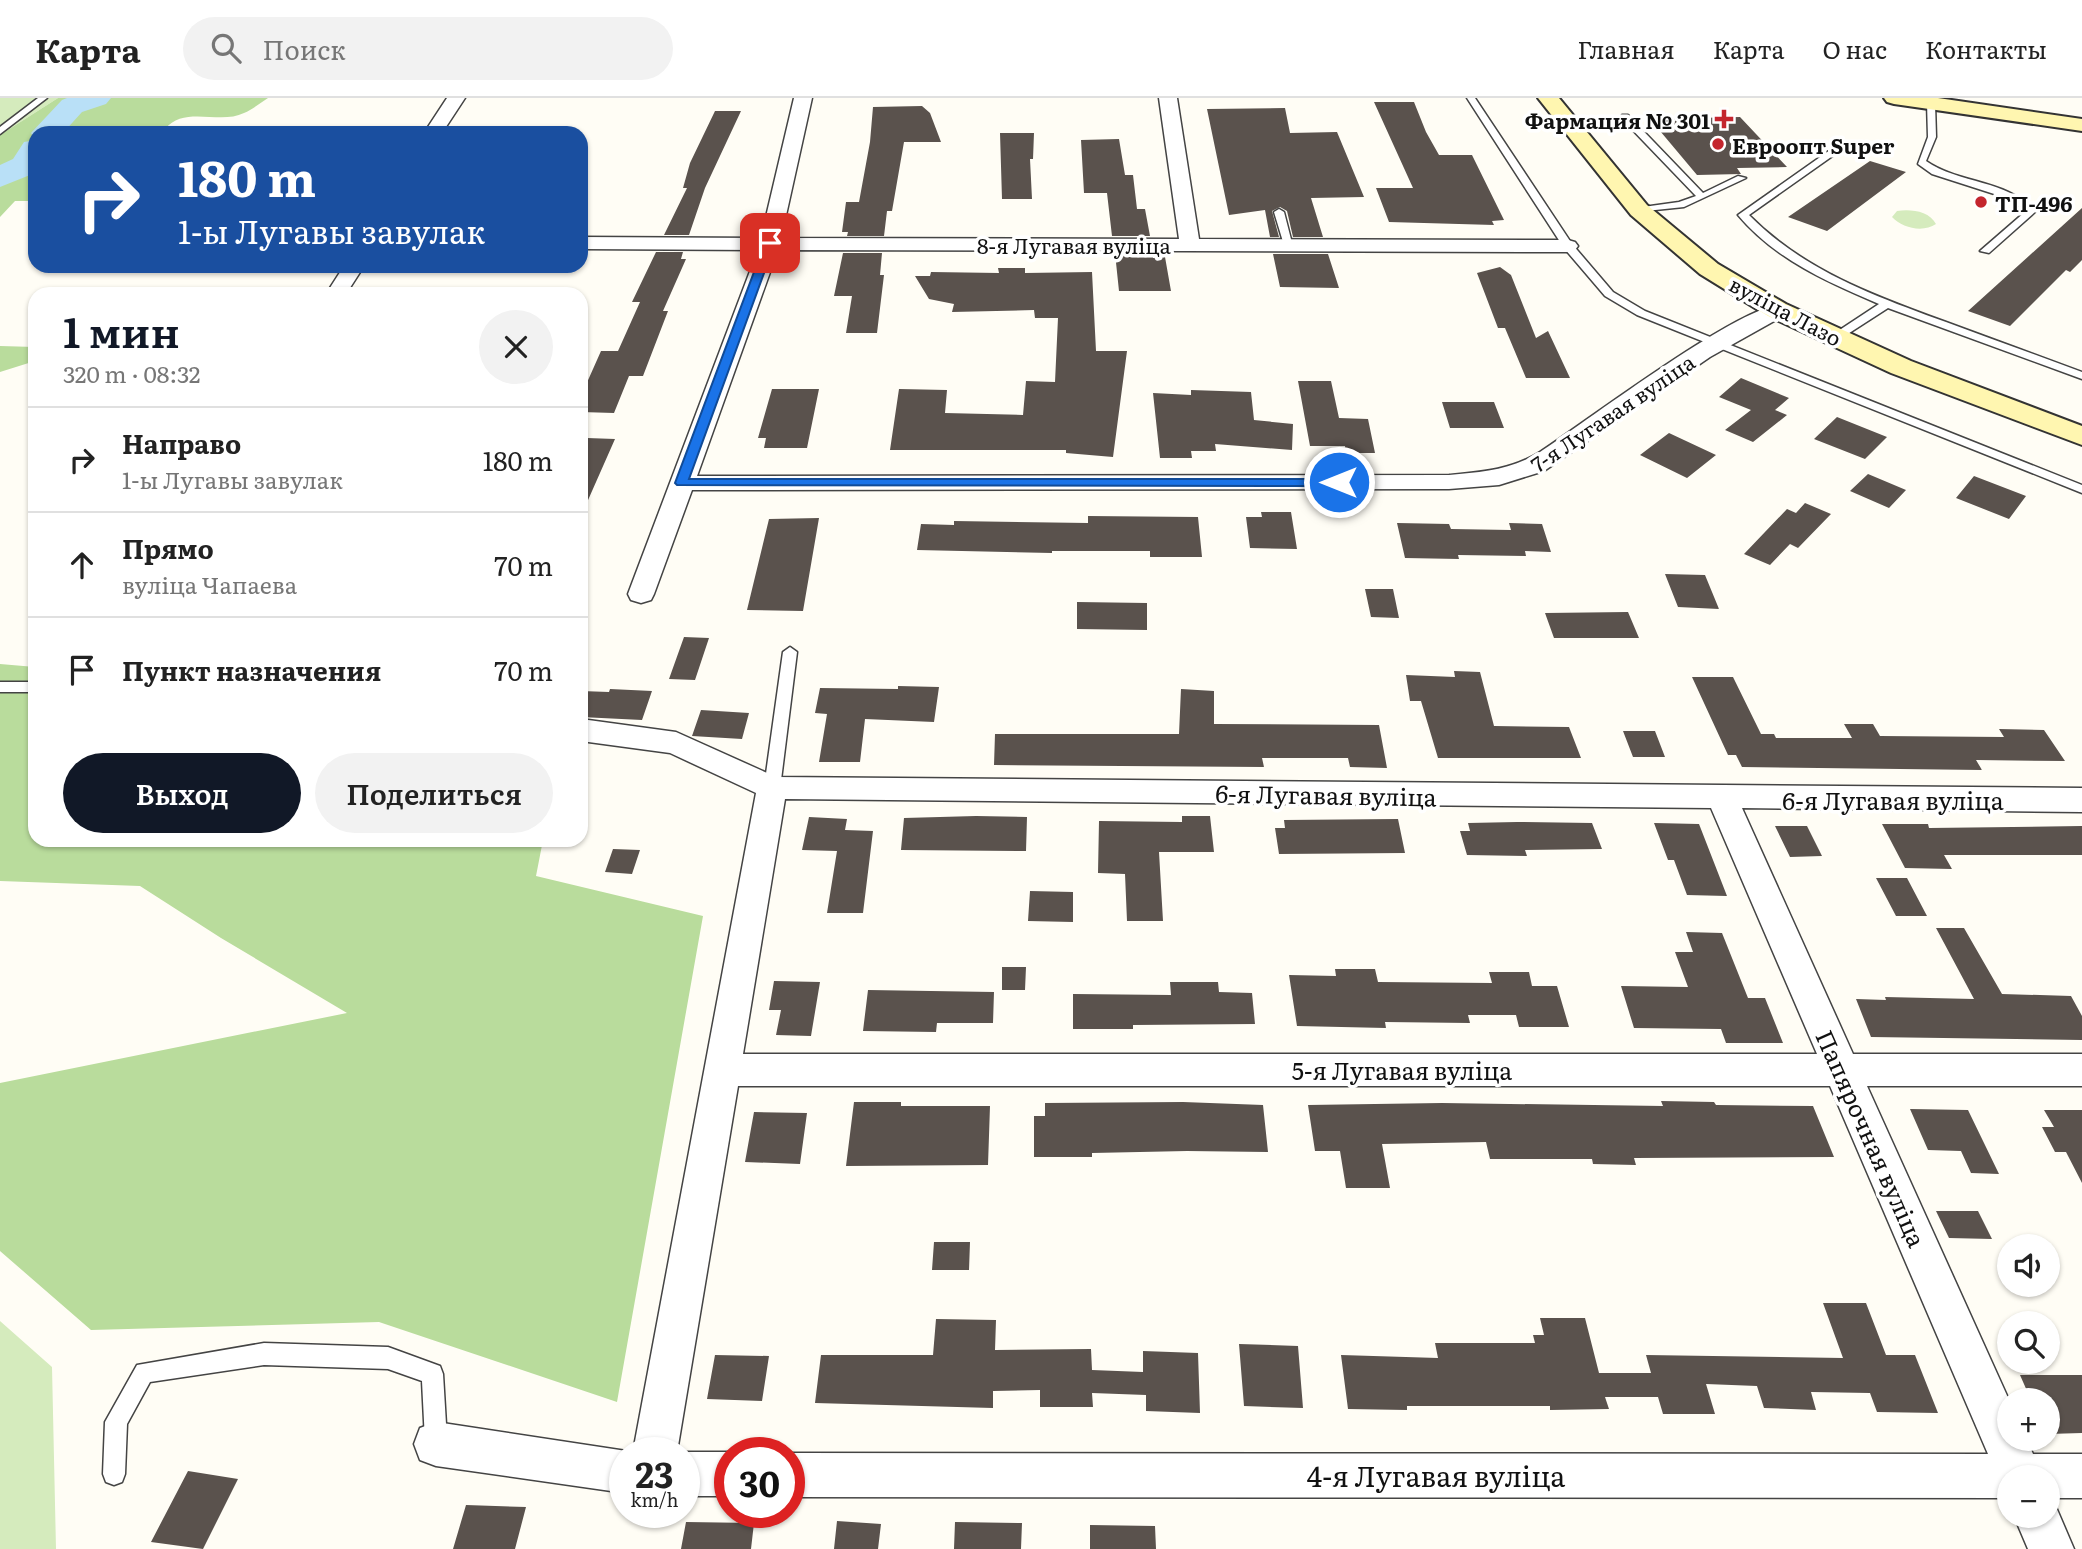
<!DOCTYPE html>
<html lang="ru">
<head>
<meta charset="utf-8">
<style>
  :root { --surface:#fff; --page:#f2f2f2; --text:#222; --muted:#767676; --line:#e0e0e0; --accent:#111827 }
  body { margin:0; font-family:Literata,serif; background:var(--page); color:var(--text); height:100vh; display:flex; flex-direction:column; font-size:26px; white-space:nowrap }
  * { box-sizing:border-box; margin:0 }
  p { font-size:23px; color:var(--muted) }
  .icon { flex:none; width:38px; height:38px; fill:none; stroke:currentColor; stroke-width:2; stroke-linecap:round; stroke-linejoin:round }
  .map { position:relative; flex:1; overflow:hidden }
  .details { position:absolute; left:28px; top:189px; width:560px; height:560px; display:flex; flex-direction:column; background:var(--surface); border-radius:21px; box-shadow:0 2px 5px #0004 }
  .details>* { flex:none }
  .guide { position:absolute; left:28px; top:28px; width:560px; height:147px; border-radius:21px; box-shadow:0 2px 5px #0004; background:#1a4fa0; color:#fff; overflow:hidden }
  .tools { position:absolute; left:1997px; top:1136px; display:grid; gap:14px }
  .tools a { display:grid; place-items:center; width:63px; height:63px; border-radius:50%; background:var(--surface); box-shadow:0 2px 5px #0004; font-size:35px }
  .speed { position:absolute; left:609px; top:1339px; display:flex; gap:14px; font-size:35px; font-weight:700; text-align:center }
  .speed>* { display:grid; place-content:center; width:91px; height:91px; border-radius:50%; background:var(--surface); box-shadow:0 2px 5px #0004; line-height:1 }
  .speed small { font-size:18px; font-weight:400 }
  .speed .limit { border:10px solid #d22; background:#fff; color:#111 }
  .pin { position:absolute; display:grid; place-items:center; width:60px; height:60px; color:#fff; margin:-30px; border-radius:14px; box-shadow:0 4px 10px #0006 }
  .me { position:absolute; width:77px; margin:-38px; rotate:270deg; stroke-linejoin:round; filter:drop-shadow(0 0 5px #0008) }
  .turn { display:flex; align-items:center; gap:24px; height:147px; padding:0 35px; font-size:32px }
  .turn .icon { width:91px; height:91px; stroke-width:2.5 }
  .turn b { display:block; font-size:49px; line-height:60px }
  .round { display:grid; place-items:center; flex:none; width:74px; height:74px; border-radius:37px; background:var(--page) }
  .overview { display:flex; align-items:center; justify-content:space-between; height:119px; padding:0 35px }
  h1 { font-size:42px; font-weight:600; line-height:52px; color:var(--accent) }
  .cta { display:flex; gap:14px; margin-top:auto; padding:14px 35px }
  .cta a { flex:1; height:80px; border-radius:42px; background:var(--accent); color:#fff; font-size:28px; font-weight:600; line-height:80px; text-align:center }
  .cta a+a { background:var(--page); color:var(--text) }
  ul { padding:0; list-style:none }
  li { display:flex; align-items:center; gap:21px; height:105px; padding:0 35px; border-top:2px solid var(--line) }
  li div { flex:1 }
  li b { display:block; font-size:26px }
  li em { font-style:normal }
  header { display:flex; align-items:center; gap:42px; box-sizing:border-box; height:98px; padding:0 35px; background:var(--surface); border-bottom:2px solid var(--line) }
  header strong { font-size:33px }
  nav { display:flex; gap:38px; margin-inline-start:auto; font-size:24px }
  .search { width:490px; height:63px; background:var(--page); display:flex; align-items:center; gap:18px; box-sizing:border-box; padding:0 24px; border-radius:38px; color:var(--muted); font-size:26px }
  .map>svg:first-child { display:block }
  .green { fill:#d5ebbd }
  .forest { fill:#b9dc9c }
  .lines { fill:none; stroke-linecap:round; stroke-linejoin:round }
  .river { fill:#b9e0f7; fill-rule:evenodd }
  .building { fill:#5a524d }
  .lane-casing { stroke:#444; stroke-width:3 }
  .street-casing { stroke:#444; stroke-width:3 }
  .secondary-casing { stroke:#333; stroke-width:4 }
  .lane { fill:#fff; fill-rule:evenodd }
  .street { fill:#fff; fill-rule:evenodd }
  .secondary { fill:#fff6b0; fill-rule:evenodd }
  .route { fill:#1a73e8; stroke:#114b97; stroke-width:2 }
  .poi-dot { fill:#c4262e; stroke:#fff; stroke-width:2.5 }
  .labels { text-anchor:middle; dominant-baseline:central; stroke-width:7; stroke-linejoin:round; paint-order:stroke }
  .far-poi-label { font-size:21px; font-weight:bold; fill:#111; stroke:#fff; text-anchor:start }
  .far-street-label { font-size:21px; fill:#111; stroke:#fff }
  .street-label { font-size:24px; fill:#111; stroke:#fff }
  .near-street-label { font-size:28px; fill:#111; stroke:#fff }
</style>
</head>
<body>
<header>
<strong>Карта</strong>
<div class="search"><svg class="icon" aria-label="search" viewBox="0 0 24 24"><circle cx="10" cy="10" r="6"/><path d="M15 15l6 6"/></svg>Поиск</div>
<nav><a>Главная</a><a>Карта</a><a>О нас</a><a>Контакты</a></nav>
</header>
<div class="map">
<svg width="2082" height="1451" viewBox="0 0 2082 1451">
  <rect width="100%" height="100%" fill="#fffdf5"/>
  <path class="green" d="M0 0H58L0 37Z
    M1897 113C1911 111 1929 113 1936 126 1923 135 1902 130 1892 119Z
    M0 1223 52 1269 56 1451H0Z"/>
  <path class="forest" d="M58 0H268C260 5 252 12 244 15 220 27 184 7 165 31L190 35H35V103H15L0 119V37Z
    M0 248 35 249V263L0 274Z
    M0 566 35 569V742H543L536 778 703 818 617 1304 379 1224 91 1232 0 1153V985L347 915 221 840 140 788 0 783Z"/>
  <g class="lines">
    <path class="river" d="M67 0H111L106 6 82 14 63 35H35V41L31 35 62 2Z
      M35 42V75L0 89V67L13 61 24 44Z"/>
  </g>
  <path class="building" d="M1374 4H1414L1426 34 1439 57H1472L1504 122 1492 123 1494 127 1389 124 1376 90H1413Z
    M922 8 930 15 941 44H904L892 113H887L884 138H847L848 134H842L846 104H859L870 44 873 9Z
    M1285 10 1290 35 1337 34 1364 99 1311 100 1323 139H1293L1287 113 1280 109 1272 113 1279 139H1270L1265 112 1229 117 1207 11Z
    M715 13H741L705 90 689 137H664L687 90H683L690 65Z
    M1740 19 1787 69 1737 70 1741 76 1697 77 1650 21Z
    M1000 35H1034L1033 61H1030L1032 101H1002Z
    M1119 41 1125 77H1133L1137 111H1145L1150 138H1112L1107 95H1084L1081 42Z
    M1870 63 1906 74 1827 133 1788 119Z
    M2082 110V162L2070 174 2066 172 2010 228 1968 213Z
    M656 154H683L681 161H686L663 213H668L643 278H629L614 315 581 314V298L601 253H618L640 204H632Z
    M843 155H882L880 177H884L877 235H846L852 198H834Z
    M1115 155 1153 156V160L1165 159 1171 193H1119Z
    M1273 156H1328L1339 190 1280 189Z
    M1500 169 1511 177 1536 240 1548 233 1570 280H1526L1505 230H1498L1477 175Z
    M998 170H1025V175L1092 174 1096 253H1127L1113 359 1066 355V352H890L899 291 947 292 945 315 1023 317 1026 283 1055 284 1058 220H1035L1034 212 952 214 954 206 929 201 915 178H930L931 174 999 175Z
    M1741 280 1789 300 1775 312 1787 317 1753 344 1725 332 1751 312 1719 299Z
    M1298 283H1331L1339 320 1368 321 1375 355H1346L1345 348H1310Z
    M772 291H819L807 350H764L766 340H758Z
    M1191 292 1251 294 1254 322 1293 326 1292 352 1215 346 1216 353H1191L1192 360H1160L1153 295 1191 297Z
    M1442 304H1494L1504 330H1450Z
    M1837 319 1887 339 1865 361 1814 341Z
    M1669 335 1716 357 1687 380 1640 357Z
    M587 340 615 341 581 418V352Z
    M1868 376 1906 392 1889 410 1850 393Z
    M1974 378 2026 398 2009 421 1956 400Z
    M1805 405 1831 416 1798 450 1790 446 1770 467 1744 456 1787 411 1796 415Z
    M1261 414H1291L1297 451 1250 450 1246 419H1262Z
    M1088 418 1198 419 1202 459H1150V453H1052V455L917 452 921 426 954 427V423L1088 425Z
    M819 420 803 513 747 512 769 421Z
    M1397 425 1449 426 1451 431 1511 432 1509 425 1542 426 1551 454 1525 453 1526 458 1458 457 1459 461 1405 460Z
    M1665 476 1705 477 1719 511 1678 509Z
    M1365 491H1393L1399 520 1371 519Z
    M1077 504 1147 505V532L1077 531Z
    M1628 514 1639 540H1554L1545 515Z
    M684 539 709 540 695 582 669 581Z
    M1454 573 1480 574 1494 628 1569 629 1581 660H1438L1421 603H1410L1406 577 1455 579Z
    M1692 579H1733L1761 636H1774L1776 640H1852L1844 626H1873L1880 638 2004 639 1999 631 2044 632 2065 663 1976 662 1982 672 1742 669 1736 657H1728Z
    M898 588 939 589 934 624 865 621 860 664H819L827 616 815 615 820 590 898 591Z
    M610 591 652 593 642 622 581 619V593L609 594Z
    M1181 591 1214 593V626L1379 627 1387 670 1350 669 1348 660H1262L1264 669 994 667 995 636H1179Z
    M701 612 749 615 742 641 692 638Z
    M1623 633H1655L1665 659H1633Z
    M976 718 1027 719 1026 753 901 752 904 720Z
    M1182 718H1210L1214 754H1159L1163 823H1127L1125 776 1098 775 1099 723 1182 724Z
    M809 719 847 721 845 732 873 733 863 815H827L837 753 802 752Z
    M1398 721 1405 755 1279 756 1275 730H1285L1284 722Z
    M1517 724 1592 725 1602 751 1525 752 1527 758 1467 757 1460 733H1470L1468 725Z
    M1654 725 1699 726 1727 798 1687 797 1674 762H1668Z
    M1882 726H1928L1929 730 2082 728V757H1944L1952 771 1905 770Z
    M1775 728H1807L1822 758 1790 759Z
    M613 751 640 752 632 776 605 774Z
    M1876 780H1907L1927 818H1896Z
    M1030 793 1073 794V824L1028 823Z
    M1936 830H1964L2002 896 2071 898 2082 918V942L1871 939 1856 901 1886 902 1885 899 1974 901Z
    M1686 834 1722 835 1748 900H1765L1783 945H1726L1721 931 1634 930 1621 888 1688 889 1675 854H1693Z
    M1002 869H1026L1025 892H1002Z
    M1335 871H1375L1378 884 1492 885 1489 874H1529L1532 888H1557L1569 929H1519L1516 917H1468L1470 925 1385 924 1386 930 1297 928 1289 877 1336 878Z
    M774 883 820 884 811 938 776 937 781 912H769Z
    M1170 884H1218L1219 894 1252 895 1255 926 1133 927V931H1073V896L1171 897Z
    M868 892 994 894 993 925H937L936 934 863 933Z
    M1661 1003 1714 1004 1716 1007 1813 1008 1834 1059 1634 1060 1636 1067 1593 1066 1592 1061H1490L1486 1044 1382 1046 1390 1090H1346L1340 1053H1315L1308 1007 1442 1005 1663 1008Z
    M854 1004H901V1008H990L988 1067 846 1068Z
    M1183 1004 1263 1007 1268 1054 1187 1053 1092 1055V1059H1034V1018H1045V1005Z
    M1910 1011 1968 1012 1999 1076 1971 1075 1961 1053 1928 1052Z
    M2044 1012H2082V1085L2066 1054H2055L2042 1029H2054Z
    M754 1014 807 1015 800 1066 745 1064Z
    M1936 1113H1978L1992 1141 1949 1140Z
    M934 1144H970L969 1172H932Z
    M1823 1205H1866L1886 1257H1915L1938 1315 1877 1314 1870 1295 1811 1294 1816 1312 1764 1310 1757 1288 1706 1286 1715 1316H1663L1658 1299H1605L1609 1311 1550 1312V1308H1407V1312L1348 1311 1341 1257 1438 1260 1435 1245H1535L1533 1237H1544L1540 1220H1585L1599 1275H1651L1646 1257 1843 1260Z
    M936 1221 996 1222 995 1252 1091 1251 1092 1272 1143 1274V1253L1198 1255 1200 1315 1146 1313V1297L1092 1295 1093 1309H1040V1292L993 1293V1310L815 1305 821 1257H933Z
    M1239 1246 1298 1248 1303 1310 1244 1308Z
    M715 1257 769 1258 762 1303 707 1301Z
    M2020 1277H2082V1335L2048 1336V1302H2031Z
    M188 1373 238 1381 203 1451 151 1444Z
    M466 1407 526 1409 515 1451H453Z
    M837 1423 881 1426 878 1451H834Z
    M686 1424 754 1425 751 1451H681Z
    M955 1424 1022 1425 1021 1451H954Z
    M1090 1427 1155 1428 1156 1451H1090Z"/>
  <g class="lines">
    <g class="lane-casing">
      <path id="lane" d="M38 0H47L0 36V29Z
        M1467 0H1475L1572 146 1613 194 1645 213 2082 387V395L1637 217 1605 198 1564 150Z
        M1931 2 1935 5 1936 39 1926 63C1959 86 2010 82 2035 114L1989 155 1980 153 2025 114 2016 103 1932 76 1918 66 1928 39 1927 5Z
        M1622 17H1628L1703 95 1738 78 1746 80 1684 109 1636 114V110L1679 104 1696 98 1622 21Z
        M1833 50 1841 52 1749 117C1803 172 1874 198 1946 224 1991 241 2037 257 2082 274V281L1888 210 1840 241H1832V237L1879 206C1827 184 1775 161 1738 117Z
        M1279 111 1284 114 1293 149 1284 147 1274 114Z
        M790 549 797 554 780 690 772 696 764 690 783 554Z
        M0 584H35V594H0Z
        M264 1245 388 1249 440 1268 443 1276 447 1343 444 1351 436 1354 428 1351 425 1343 422 1283 388 1271 264 1267 150 1284 127 1326 125 1376 122 1384 114 1387 106 1384 103 1376 105 1324 137 1267Z"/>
    </g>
    <g class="street-casing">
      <path id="street" d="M447 0H465L442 35H424Z
        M794 0H812L781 140 1179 141 1159 0H1177L1199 141 1568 142 1575 144 1578 148 1575 152 1568 154 778 152 697 378 1449 377C1482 374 1511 372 1540 354 1579 329 1750 199 1785 207L1788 212 1785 217 1710 259 1544 373 1499 387 1449 391 692 392 654 496 651 502 641 505 631 502 628 496 758 152 581 151V139L761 140Z
        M344 168H364L346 196H326Z
        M581 621 676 634 776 679 2082 690V714L1742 710 1853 956H2082V988H1867L2009 1302V1340H2026L2033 1356H2082V1400H2049L2053 1402 2074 1451H2028L2014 1418H2048V1379H2009V1400L789 1399V1355L1988 1356 1830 988H738L677 1354H625V1395L436 1368 420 1362 414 1346 420 1330 436 1324 633 1354 756 695 670 655 581 643ZM785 701 1711 710 1817 956H743Z
        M682 1354H732L730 1398H684Z"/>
    </g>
    <g class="secondary-casing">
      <path id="secondary" d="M1538 0H1559L1647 107 1718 166 1786 206 1911 263 2082 328V347L1891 275 1768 218 1700 176 1631 117Z
        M1884 0H1938L2082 21V33L1894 6 1887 4Z"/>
    </g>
    <use href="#lane" class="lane"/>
    <use href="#street" class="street"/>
    <use href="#secondary" class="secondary"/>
  </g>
  <path class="route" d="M766 142 775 145 689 381H1339L1346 384 1339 388 677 387 675 385Z"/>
  <g class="poi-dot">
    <path d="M1720.5 10.5h7v7h7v7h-7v7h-7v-7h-7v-7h7z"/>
    <circle cx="1718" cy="46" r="7"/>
    <circle cx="1981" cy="104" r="7"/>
  </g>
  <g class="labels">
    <g class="far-poi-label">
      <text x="1710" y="21" text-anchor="end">Фармация № 301</text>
      <text x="1732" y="46">Евроопт Super</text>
      <text x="1995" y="104">ТП-496</text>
    </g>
    <g class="far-street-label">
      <text x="1074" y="146">8-я Лугавая вуліца</text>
      <text transform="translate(1786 212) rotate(28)">вуліца Лазо</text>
      <text transform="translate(1612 314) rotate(-34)">7-я Лугавая вуліца</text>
    </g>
    <g class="street-label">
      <text transform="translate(1326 696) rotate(1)">6-я Лугавая вуліца</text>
      <text x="1893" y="701">6-я Лугавая вуліца</text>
      <text x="1402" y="971">5-я Лугавая вуліца</text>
      <text transform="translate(1872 1040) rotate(66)">Папярочная вуліца</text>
    </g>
    <g class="near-street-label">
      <text x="1436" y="1377">4-я Лугавая вуліца</text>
    </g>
  </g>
</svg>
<div class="tools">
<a><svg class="icon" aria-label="sound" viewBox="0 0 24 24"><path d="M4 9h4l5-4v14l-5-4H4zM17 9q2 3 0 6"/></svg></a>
<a><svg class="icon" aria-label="search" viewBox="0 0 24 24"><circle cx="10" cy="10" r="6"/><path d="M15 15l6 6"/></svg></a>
<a>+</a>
<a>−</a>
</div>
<div class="speed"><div>23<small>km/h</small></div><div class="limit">30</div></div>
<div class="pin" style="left:770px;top:145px;background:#d93025"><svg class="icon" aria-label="arrive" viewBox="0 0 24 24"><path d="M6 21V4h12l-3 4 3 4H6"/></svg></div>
<svg class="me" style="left:1339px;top:384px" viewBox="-20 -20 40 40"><circle r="17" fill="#1a73e8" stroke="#fff" stroke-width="3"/><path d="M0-11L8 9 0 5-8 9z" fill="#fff"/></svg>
<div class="guide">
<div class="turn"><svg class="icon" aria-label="right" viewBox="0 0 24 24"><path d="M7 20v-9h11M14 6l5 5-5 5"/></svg><div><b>180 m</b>1-ы Лугавы завулак</div></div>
</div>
<section class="details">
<div class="overview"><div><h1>1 мин</h1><p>320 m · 08:32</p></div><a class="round"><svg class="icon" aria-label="close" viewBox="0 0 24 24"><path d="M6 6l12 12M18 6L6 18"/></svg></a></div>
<ul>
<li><svg class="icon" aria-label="right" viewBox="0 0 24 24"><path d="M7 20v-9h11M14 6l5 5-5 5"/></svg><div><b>Направо</b><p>1-ы Лугавы завулак</p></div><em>180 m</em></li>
<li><svg class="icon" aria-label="ahead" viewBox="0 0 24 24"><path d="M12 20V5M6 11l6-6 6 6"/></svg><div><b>Прямо</b><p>вуліца Чапаева</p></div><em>70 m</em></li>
<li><svg class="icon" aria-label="arrive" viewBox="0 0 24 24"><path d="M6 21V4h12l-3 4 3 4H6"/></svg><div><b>Пункт назначения</b></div><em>70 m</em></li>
</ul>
<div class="cta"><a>Выход</a><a>Поделиться</a></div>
</section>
</div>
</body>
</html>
